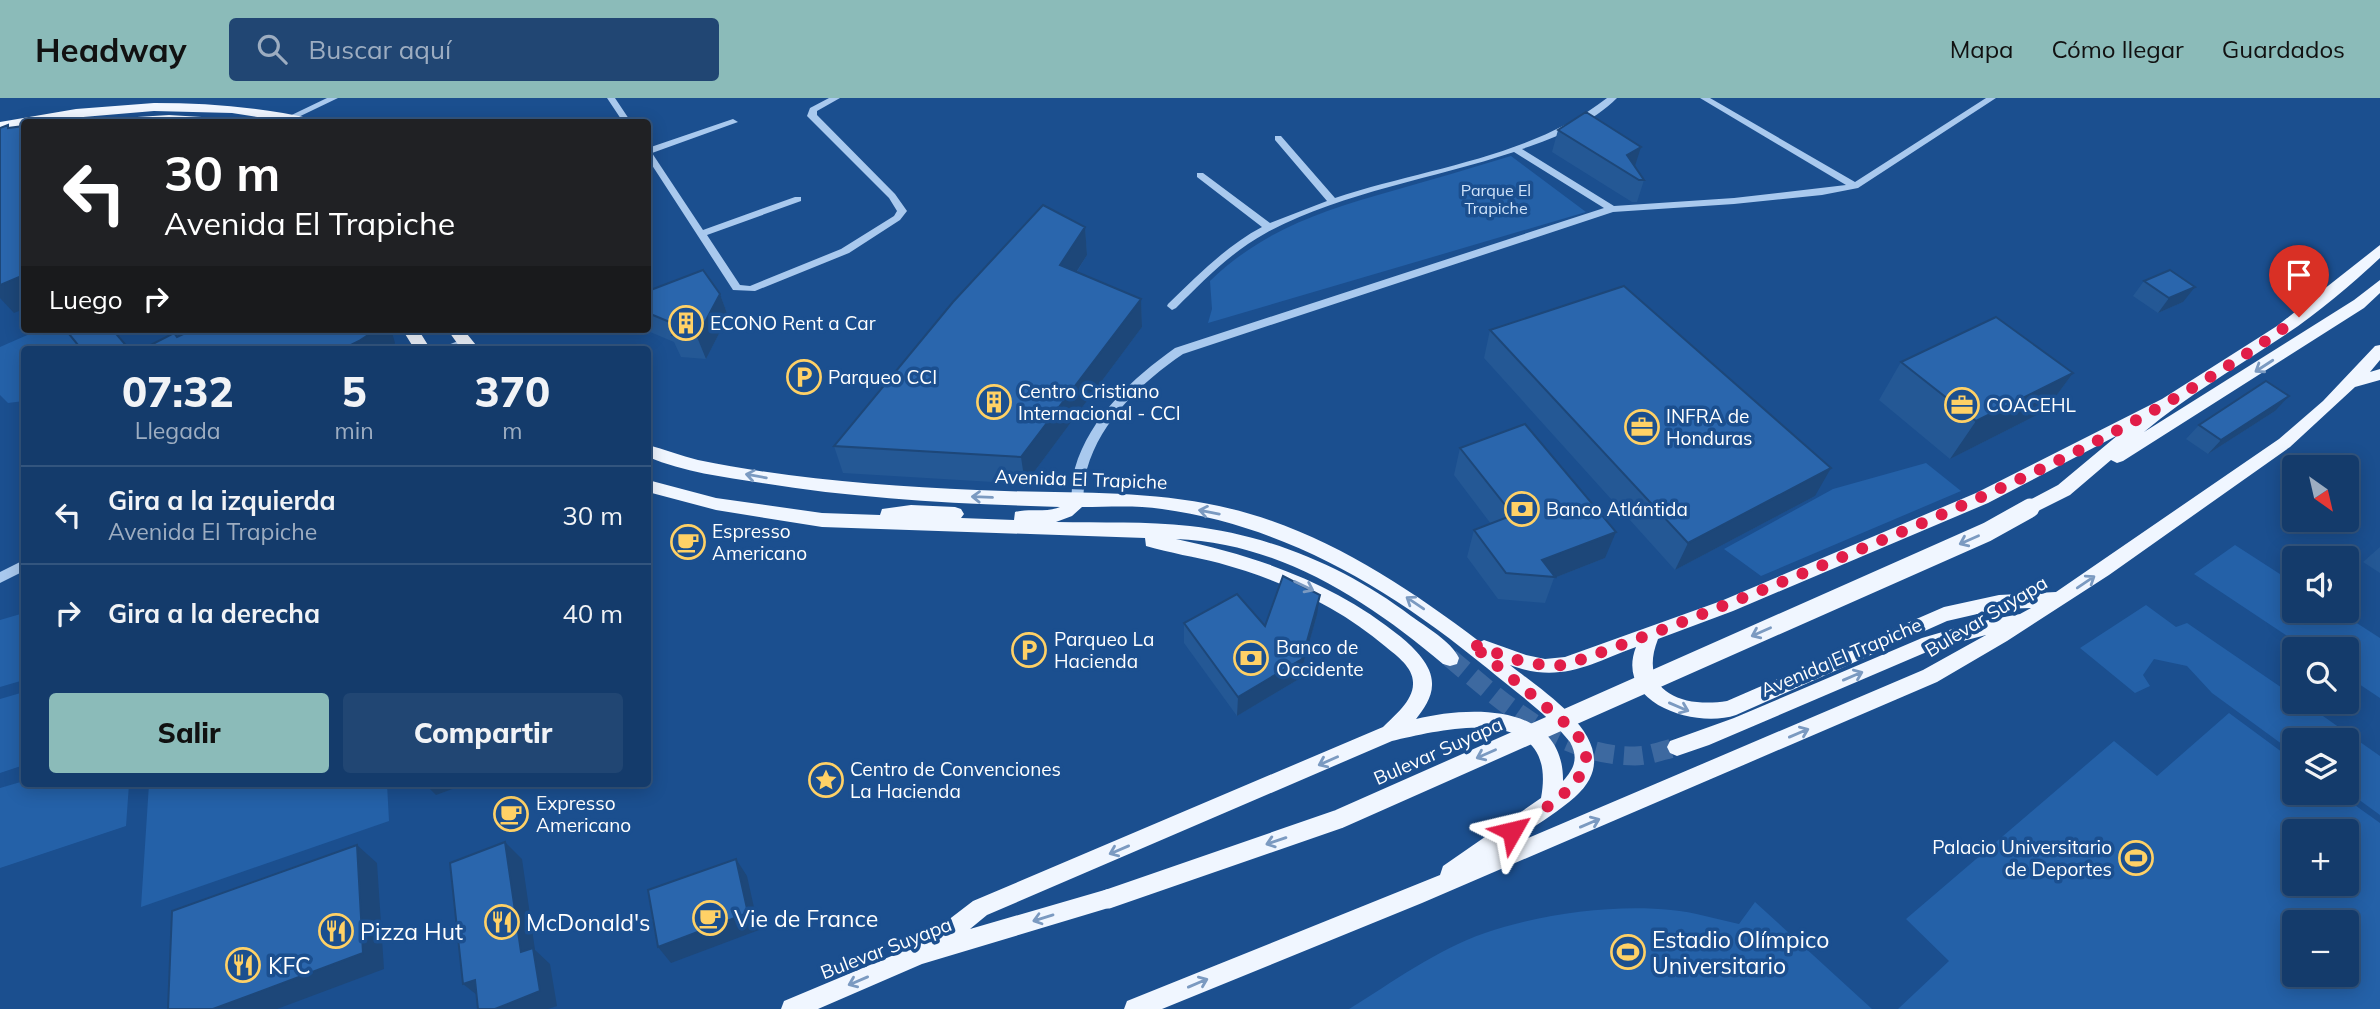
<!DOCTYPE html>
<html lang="es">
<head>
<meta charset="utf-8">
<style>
  :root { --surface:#143b6b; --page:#214673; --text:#f1f3f6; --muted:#9dadc1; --line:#33557e; --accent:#8bbbb9 }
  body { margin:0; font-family:Mulish,sans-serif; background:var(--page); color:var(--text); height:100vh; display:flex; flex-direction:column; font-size:26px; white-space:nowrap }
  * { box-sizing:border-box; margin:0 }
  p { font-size:23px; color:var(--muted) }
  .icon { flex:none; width:38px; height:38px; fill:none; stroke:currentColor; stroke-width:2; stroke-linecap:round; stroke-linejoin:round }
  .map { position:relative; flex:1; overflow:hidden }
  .panel { position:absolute; left:21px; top:248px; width:630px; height:441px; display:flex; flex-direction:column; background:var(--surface); border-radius:7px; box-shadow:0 4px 18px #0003,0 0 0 2px var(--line) }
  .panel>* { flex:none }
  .hud { position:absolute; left:21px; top:21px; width:630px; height:214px; border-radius:7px; box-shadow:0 4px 18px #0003,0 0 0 2px var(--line); background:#202124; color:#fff; overflow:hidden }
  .needle { width:46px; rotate:146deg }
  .controls { position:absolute; left:2282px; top:357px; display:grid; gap:14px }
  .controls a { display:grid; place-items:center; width:77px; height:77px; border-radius:7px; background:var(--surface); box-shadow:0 4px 18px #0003,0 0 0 2px var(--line); font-size:35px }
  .pin { position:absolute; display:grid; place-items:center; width:60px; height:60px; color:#fff; margin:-72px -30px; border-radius:50% 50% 50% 0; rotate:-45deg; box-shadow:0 0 7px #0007 }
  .pin .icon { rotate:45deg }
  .me { position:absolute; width:77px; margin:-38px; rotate:53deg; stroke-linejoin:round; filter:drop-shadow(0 0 5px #0008) }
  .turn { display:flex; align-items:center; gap:24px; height:147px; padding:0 28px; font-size:32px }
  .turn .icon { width:91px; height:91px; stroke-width:2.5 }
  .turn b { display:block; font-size:49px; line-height:60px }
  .then { display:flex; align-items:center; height:66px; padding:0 28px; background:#0003; gap:14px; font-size:26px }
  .eta { display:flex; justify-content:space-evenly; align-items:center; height:119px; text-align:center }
  .eta b { font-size:42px; font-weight:800; line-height:49px }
  .action { display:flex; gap:14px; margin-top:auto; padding:14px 28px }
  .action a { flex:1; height:80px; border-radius:7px; background:var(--accent); color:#111; font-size:28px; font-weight:800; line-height:80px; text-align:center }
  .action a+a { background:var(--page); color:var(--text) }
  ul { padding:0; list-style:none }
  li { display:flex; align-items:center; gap:21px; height:98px; padding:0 28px; border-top:2px solid var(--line) }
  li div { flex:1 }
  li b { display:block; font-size:26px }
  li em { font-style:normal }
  header { display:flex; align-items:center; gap:42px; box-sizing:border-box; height:98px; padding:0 35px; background:var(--accent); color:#111 }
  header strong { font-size:33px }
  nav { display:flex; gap:38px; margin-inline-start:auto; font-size:24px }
  .search { width:490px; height:63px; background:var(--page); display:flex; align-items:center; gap:18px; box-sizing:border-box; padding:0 24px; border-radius:7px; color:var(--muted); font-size:26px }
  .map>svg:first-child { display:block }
  .green { fill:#2461a8; fill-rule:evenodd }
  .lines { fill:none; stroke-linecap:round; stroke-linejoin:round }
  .major-tunnel { stroke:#3d69a0; stroke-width:19; stroke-dasharray:19 10; stroke-linecap:butt }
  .minor { fill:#a9c9ee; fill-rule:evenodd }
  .major { fill:#f0f6ff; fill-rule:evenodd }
  .major-bridge { stroke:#f0f6ff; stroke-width:19 }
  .wall { fill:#245895 }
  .shaded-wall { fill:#1d4779 }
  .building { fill:#2a66ad; stroke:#1d4779; stroke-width:2 }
  .oneway { stroke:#7b9ac1 }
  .route { stroke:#e11d48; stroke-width:12; stroke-dasharray:0 21.6 }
  .labels { text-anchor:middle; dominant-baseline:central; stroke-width:7; stroke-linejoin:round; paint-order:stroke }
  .far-park-label { font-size:16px; fill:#cfe3fa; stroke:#1b4f8f }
  .poi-label { font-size:19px; fill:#fff; stroke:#1b4f8f; text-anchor:start }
  .street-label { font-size:19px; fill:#fff; stroke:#1b4f8f }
  .near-poi-label { font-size:23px; fill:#fff; stroke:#1b4f8f; text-anchor:start }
</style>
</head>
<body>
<header>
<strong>Headway</strong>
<div class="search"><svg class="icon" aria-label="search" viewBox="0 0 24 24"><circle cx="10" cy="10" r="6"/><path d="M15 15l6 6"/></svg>Buscar aquí</div>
<nav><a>Mapa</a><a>Cómo llegar</a><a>Guardados</a></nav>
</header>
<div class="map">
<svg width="2380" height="911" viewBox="0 0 2380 911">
  <rect width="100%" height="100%" fill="#1b4f8f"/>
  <path class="green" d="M1511 58 1586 114 1208 225 1212 211 1210 183C1264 131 1322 113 1392 93 1431 82 1471 70 1511 58Z
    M41 231H127L83 252H24V303L8 305 0 297V249Z
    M1926 365 1961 393 1761 478 1724 451 1833 391Z
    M2235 447 2294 485V513H2338L2380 540V600L2347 578V551H2307L2194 476Z
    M2146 507 2176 529 2187 525 2294 598V604H2303L2380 658V717L2347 693V642H2294V655L2212 595 2187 568 2154 561 2143 577 2150 588 2135 595 2080 550Z
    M24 515V582L0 589V522Z
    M24 594V667L0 675V601Z
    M2229 615 2294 663V695H2338L2380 725V911H1898L1949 863 1906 821 2114 643 2157 678ZM2347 733V786H2294V733ZM2347 824V877H2294V824Z
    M24 683V686H129L126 728 0 770V690Z
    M149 686H387L389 723 141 809Z
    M1755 804 1872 911H1349C1393 884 1436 852 1485 835 1539 816 1614 806 1671 812 1694 814 1716 821 1739 826Z"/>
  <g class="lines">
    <path class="major-tunnel" d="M1450 560C1504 605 1560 658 1635 658 1649 658 1663 652 1677 649"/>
    <path class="minor" d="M327 0H338L288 24H277Z
      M607 0H615L631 24H623Z
      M829 0H840L817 13V17L895 96 907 113 900 122 849 155 755 193 733 192 648 61V50L730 22 733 21 738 24 652 55 703 132 795 99H801V103L707 137 740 187 750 188 841 151 894 118 897 113 889 100 807 18 810 10Z
      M1607 0H1617C1592 25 1555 40 1522 51L1614 108 1734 100 1846 87 1700 0H1710L1855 84 1986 0H1996L1858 90 1822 97 1734 106 1613 114 1183 256C1142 284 1101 322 1087 371 1084 381 1084 392 1083 403L1081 406H1073L1071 403C1072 392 1072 381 1075 370 1090 319 1133 280 1175 250L1604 110 1514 54C1432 81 1342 94 1266 135 1231 154 1203 183 1176 210L1172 212 1167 208 1168 206C1197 178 1226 148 1262 129L1197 79V75H1203L1270 125 1327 103 1275 42V38H1281L1335 100C1425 70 1530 60 1607 0Z
      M463 241 467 242 468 245C462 253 451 252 442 252L443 249Z
      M24 462V473L0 485V474Z"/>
    <path class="major" d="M154 5C207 5 260 9 312 21L313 24H290L232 15 154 13 24 24V27L0 32V24L76 11Z
      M169 17 218 20 224 24H115L121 20Z
      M2380 147V160C2350 188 2318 215 2285 237 2237 269 2188 297 2144 334L2354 202 2380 182V195L2364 210 2123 363 2117 365 2111 362 2070 397 2030 417 2024 415 2021 410 2024 405 2058 387 2118 337 1988 405 1733 513 1658 541C1637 594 1683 610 1727 603L1944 509 1999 497 2056 494 2279 341 2323 303 2375 248 2380 247V262L2370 274 2380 271V282L2355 289 2290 349 2109 477 2007 543 1937 584 1422 805 1162 911H1124L1127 903 1440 777 1443 768 1541 700C1559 604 1446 630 1392 643L987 817 970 831 1108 791 1115 794 1119 801 1115 808 922 866 818 911H781L784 903 913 849 973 803 1383 629C1394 618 1413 603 1413 586 1414 570 1397 558 1386 549 1337 507 1280 482 1219 465 1195 459 1170 455 1146 448L1145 440 822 429 716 412 648 394V382L716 400 822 415 880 417 882 411 911 407 955 409 961 411 964 416 961 420 1014 422 1015 414C1030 410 1045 415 1060 409 960 406 860 401 762 385 723 379 684 374 648 359V347C664 351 681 358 698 362 790 381 883 388 977 392 1058 396 1140 391 1219 408 1317 429 1402 485 1480 544L1484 542 1526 557 1545 561 1565 559 1721 503 1976 395 2162 301 2277 228ZM1082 409C1108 409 1136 407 1162 411 1286 428 1391 491 1487 570 1514 593 1548 616 1570 644 1579 660 1574 671 1563 683 1564 604 1469 608 1416 621 1423 612 1432 600 1432 587 1433 568 1415 551 1401 539 1336 486 1258 458 1176 441 1280 445 1367 502 1443 566L1450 568 1457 566 1459 560C1451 543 1426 529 1411 518 1348 470 1270 437 1190 428 1146 423 1100 425 1056 424L1072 418ZM2031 510 2020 516 1973 525 1922 540 1734 620 1670 643 1667 649 1670 655 1677 658 1709 647 1936 550 1986 537 1923 572 1500 752C1524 734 1552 719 1575 699 1632 648 1547 597 1510 567 1560 586 1590 566 1636 549 1614 605 1695 631 1736 617L1947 523 1999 511Z
      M402 231H418L431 252H415Z
      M447 231H463L480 252H462Z"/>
    <path class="major-bridge" d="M1108 801 1339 721 1987 434 2030 410"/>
  </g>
  <path class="wall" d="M1558 32 1635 68 1644 82 1637 104H1632L1552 54Z
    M1085 129 1087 157 1077 174 1141 201 1142 229 1025 386 843 375 834 348Z
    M2144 183 2183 204 2158 215 2133 198Z
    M648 193 720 196 728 218 706 261 681 259 674 244 643 231H648Z
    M1490 232 1815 398 1675 472 1484 260Z
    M1901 264 2073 275 2045 313 1950 361 1879 302Z
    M2275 313 2208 356 2186 341 2199 327Z
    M1460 350 1605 460 1554 480 1545 505 1498 501 1467 459 1474 432 1491 426 1454 377Z
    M2380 449V475L2363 464Z
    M1317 517 1299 581 1237 618 1184 545V525L1265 528Z"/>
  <path class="shaded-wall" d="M1641 49 1634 71 1627 57Z
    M1085 129 1087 157 1063 195 1060 167Z
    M19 179 24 185V211L14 215 0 200V187Z
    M2195 189 2183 204 2158 215 2169 200Z
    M720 196 728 218 706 261 697 239Z
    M1141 201 1142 229 1025 386 1021 359Z
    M373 231H391L395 245 391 252H341Z
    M2073 275 2045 313 1950 361 1976 323Z
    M2289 298 2275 313 2208 356 2221 342Z
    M1831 370 1815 398 1675 472 1688 445Z
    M1616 434 1605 460 1554 480 1555 479 1542 462Z
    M1320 497 1317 517 1299 581 1237 618 1238 599Z
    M425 686H466L436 697Z
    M505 744 522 761 535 852 550 866 557 908 548 911H495L521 854Z
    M357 747 377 765 384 871 277 911H213Z
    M736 761 747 778 759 832 671 865 658 849Z
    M475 882 482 901 463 886Z"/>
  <path class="building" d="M1586 14 1641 49 1627 57 1644 82H1639L1558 32Z
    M105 22 124 24H72Z
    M8 27V30L24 28V190L19 179 0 187V30Z
    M1043 107 1085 129 1060 167 1141 201 1021 359 834 348 953 204Z
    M703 172 720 196 697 239 672 237 677 227 648 215V193Z
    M2170 172 2195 189 2169 200 2144 183Z
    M1624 188 1831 370 1688 445 1490 232Z
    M1996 219 2073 275 1976 323 1901 264Z
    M65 231H112L130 252H82Z
    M194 231H373L371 235 359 243 341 252H233L232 251 229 252H141L174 235 177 239Z
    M2266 283 2289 298 2221 342 2199 327Z
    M1525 326 1616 434 1542 462 1555 479 1506 475 1474 432 1513 417 1460 350Z
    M1283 478 1320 497 1302 561 1238 599 1184 525 1237 496 1265 528Z
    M505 744 521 854 533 850 540 893 495 911H478L475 882 463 886 450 765Z
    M357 747 363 855 213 911H168L172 813Z
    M736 761 748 815 658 849 648 792Z"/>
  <defs><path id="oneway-shaft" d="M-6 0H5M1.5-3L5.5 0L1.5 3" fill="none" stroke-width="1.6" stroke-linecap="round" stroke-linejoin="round" transform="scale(1.75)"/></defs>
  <g class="oneway">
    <use href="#oneway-shaft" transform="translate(2264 268) rotate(147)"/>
    <use href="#oneway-shaft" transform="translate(756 378) rotate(-170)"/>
    <use href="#oneway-shaft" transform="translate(982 399) rotate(-178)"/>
    <use href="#oneway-shaft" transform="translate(1209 414) rotate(-169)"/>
    <use href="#oneway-shaft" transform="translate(1969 442) rotate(156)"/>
    <use href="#oneway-shaft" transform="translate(2086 484) rotate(-34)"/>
    <use href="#oneway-shaft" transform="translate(1304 488) rotate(26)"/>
    <use href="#oneway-shaft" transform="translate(1415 505) rotate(-146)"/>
    <use href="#oneway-shaft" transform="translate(1761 534) rotate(156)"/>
    <use href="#oneway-shaft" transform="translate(1853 578) rotate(-23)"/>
    <use href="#oneway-shaft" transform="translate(1679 609) rotate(23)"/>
    <use href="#oneway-shaft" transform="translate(1799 635) rotate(-23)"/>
    <use href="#oneway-shaft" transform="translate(1486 656) rotate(156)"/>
    <use href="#oneway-shaft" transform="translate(1328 663) rotate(156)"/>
    <use href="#oneway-shaft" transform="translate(1590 725) rotate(-23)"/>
    <use href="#oneway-shaft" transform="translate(1276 743) rotate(161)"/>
    <use href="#oneway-shaft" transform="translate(1119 752) rotate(157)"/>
    <use href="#oneway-shaft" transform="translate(1043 820) rotate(163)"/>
    <use href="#oneway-shaft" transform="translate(858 883) rotate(157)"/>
    <use href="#oneway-shaft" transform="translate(1198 885) rotate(-23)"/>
  </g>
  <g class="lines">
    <path class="route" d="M1512 733C1534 717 1588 688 1586 657 1586 646 1577 637 1570 629L1470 545C1502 557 1530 570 1565 567 1672 530 1776 487 1880 443 2025 382 2172 313 2299 219"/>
  </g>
  <defs>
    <g id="building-ring" transform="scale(1.75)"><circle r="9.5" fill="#1b4f8f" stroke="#ffd166" stroke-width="1.5"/><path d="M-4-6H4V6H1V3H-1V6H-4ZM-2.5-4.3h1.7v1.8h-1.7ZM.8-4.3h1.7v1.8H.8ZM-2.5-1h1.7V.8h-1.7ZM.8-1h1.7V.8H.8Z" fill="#ffd166"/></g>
    <g id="parking-ring" transform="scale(1.75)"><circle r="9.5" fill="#1b4f8f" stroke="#ffd166" stroke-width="1.5"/><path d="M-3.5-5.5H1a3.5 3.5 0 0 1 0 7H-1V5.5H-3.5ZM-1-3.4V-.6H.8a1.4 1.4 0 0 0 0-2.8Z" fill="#ffd166"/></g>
    <g id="office-ring" transform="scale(1.75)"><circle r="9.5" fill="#1b4f8f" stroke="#ffd166" stroke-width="1.5"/><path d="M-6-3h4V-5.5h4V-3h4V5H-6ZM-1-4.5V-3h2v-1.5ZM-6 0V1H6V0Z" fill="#ffd166"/></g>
    <g id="bank-ring" transform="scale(1.75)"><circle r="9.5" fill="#1b4f8f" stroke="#ffd166" stroke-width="1.5"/><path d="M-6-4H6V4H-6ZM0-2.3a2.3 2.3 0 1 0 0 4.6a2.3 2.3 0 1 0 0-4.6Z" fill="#ffd166"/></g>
    <g id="cafe-ring" transform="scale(1.75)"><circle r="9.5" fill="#1b4f8f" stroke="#ffd166" stroke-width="1.5"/><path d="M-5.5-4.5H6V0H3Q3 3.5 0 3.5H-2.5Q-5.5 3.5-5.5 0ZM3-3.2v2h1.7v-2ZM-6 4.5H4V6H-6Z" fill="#ffd166"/></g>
    <g id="sight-ring" transform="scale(1.75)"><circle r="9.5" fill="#1b4f8f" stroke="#ffd166" stroke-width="1.5"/><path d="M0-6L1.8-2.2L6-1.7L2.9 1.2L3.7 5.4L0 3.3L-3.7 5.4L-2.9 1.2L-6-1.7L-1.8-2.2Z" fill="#ffd166"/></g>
    <g id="stadium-ring" transform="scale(1.75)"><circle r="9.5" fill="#1b4f8f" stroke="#ffd166" stroke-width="1.5"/><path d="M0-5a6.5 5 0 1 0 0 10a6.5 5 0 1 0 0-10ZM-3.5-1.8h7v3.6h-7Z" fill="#ffd166"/></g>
    <g id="restaurant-ring" transform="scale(1.75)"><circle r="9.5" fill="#1b4f8f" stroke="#ffd166" stroke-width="1.5"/><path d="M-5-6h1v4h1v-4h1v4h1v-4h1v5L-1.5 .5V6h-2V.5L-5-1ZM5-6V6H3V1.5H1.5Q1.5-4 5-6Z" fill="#ffd166"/></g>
  </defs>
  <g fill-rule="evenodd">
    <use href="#building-ring" x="686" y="225"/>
    <use href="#parking-ring" x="804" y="279"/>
    <use href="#building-ring" x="994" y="304"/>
    <use href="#office-ring" x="1962" y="307"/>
    <use href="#office-ring" x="1642" y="329"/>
    <use href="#bank-ring" x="1522" y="411"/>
    <use href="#cafe-ring" x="688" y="444"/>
    <use href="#parking-ring" x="1029" y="552"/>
    <use href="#bank-ring" x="1251" y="560"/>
    <use href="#sight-ring" x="826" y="682"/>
    <use href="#cafe-ring" x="511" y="716"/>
    <use href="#stadium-ring" x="2136" y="760"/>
    <use href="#cafe-ring" x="710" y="820"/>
    <use href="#restaurant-ring" x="502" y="824"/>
    <use href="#restaurant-ring" x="336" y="833"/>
    <use href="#stadium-ring" x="1628" y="854"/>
    <use href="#restaurant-ring" x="243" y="867"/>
  </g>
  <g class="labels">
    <g class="far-park-label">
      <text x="1496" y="92">Parque El<tspan x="1496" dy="18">Trapiche</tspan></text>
    </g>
    <g class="poi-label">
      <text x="710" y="225">ECONO Rent a Car</text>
      <text x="828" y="279">Parqueo CCI</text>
      <text x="1018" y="293">Centro Cristiano<tspan x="1018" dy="22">Internacional - CCI</tspan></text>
      <text x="1986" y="307">COACEHL</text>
      <text x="1666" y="318">INFRA de<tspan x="1666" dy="22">Honduras</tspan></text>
      <text x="1546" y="411">Banco Atlántida</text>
      <text x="712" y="433">Espresso<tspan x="712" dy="22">Americano</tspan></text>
      <text x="1054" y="541">Parqueo La<tspan x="1054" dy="22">Hacienda</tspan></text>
      <text x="1276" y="549">Banco de<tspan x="1276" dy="22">Occidente</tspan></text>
      <text x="850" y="671">Centro de Convenciones<tspan x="850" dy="22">La Hacienda</tspan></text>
      <text x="536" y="705">Expresso<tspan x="536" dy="22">Americano</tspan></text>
      <text x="2112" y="749" text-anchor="end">Palacio Universitario<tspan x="2112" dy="22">de Deportes</tspan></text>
    </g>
    <g class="street-label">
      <text transform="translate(1081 381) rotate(2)">Avenida El Trapiche</text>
      <text transform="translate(1986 518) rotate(-31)">Bulevar Suyapa</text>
      <text transform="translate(1841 559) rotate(-23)">Avenida El Trapiche</text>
      <text transform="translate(1438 653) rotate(-24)">Bulevar Suyapa</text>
      <text transform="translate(886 850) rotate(-21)">Bulevar Suyapa</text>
    </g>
    <g class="near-poi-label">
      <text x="734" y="820">Vie de France</text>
      <text x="526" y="824">McDonald's</text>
      <text x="360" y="833">Pizza Hut</text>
      <text x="1652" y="841">Estadio Olímpico<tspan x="1652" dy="26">Universitario</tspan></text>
      <text x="268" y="867">KFC</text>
    </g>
  </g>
</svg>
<div class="controls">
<a><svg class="needle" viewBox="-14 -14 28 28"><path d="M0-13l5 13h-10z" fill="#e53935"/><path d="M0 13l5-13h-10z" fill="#9dadc1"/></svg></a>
<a><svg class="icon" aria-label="sound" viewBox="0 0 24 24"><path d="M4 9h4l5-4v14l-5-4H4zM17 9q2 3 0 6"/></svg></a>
<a><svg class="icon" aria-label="search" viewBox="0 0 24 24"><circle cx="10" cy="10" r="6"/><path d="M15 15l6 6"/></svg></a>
<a><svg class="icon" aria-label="layers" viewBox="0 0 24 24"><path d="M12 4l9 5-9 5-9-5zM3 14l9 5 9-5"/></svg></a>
<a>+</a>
<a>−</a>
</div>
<div class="pin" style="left:2299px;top:219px;background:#d93025"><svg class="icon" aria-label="arrive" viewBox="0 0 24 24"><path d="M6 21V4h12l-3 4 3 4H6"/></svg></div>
<svg class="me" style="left:1512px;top:733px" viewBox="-20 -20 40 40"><path d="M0-17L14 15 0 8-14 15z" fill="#e11d48" stroke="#fff" stroke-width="4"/></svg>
<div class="hud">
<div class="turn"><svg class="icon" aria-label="left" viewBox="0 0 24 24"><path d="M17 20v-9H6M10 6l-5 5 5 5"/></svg><div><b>30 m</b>Avenida El Trapiche</div></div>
<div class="then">Luego<svg class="icon" aria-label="right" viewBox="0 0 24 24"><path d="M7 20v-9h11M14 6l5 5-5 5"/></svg></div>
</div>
<section class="panel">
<div class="eta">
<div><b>07:32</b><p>Llegada</p></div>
<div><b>5</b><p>min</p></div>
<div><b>370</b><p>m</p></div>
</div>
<ul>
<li><svg class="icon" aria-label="left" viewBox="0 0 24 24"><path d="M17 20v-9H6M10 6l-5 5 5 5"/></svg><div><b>Gira a la izquierda</b><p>Avenida El Trapiche</p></div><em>30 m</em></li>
<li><svg class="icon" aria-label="right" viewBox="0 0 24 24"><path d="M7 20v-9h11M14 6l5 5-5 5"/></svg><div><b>Gira a la derecha</b></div><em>40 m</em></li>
</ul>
<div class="action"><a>Salir</a><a>Compartir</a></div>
</section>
</div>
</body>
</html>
